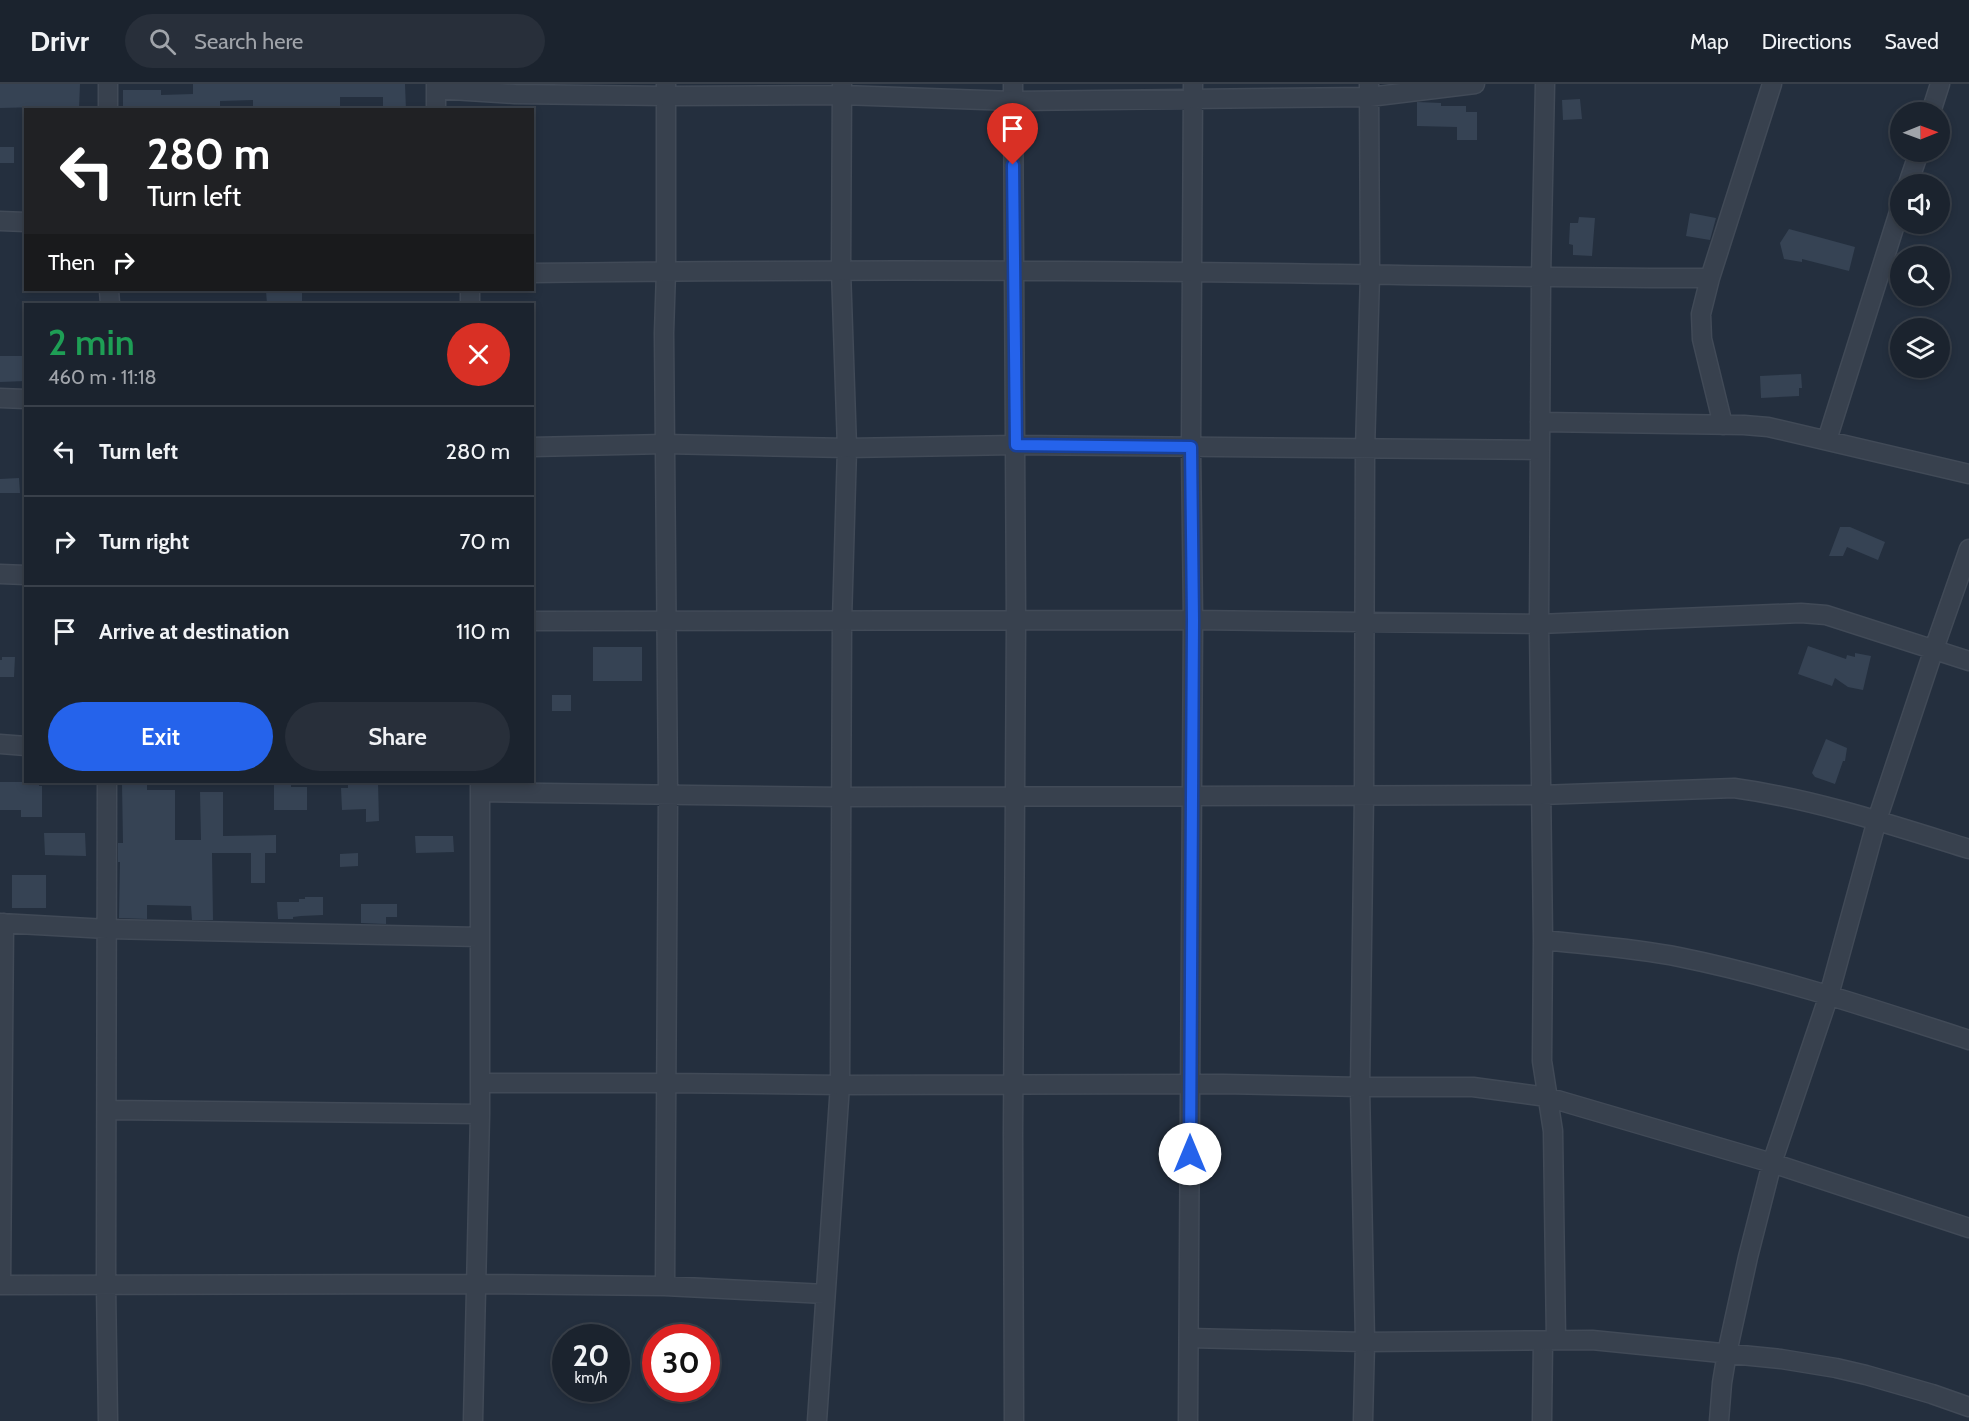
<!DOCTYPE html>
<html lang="en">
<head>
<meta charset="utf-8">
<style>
  :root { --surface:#1b232e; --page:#282f3a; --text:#f1f3f6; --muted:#a0a4aa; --line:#39404a; --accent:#2563eb }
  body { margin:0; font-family:Cabin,sans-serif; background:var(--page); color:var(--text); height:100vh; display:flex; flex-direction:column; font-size:22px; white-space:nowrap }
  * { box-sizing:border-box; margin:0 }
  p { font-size:20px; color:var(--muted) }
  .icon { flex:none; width:33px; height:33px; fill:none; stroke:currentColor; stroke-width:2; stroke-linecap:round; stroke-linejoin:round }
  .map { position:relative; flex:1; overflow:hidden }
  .side { position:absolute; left:24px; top:219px; width:510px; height:480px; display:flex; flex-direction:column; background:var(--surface); border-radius:0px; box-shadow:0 3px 9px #0003,0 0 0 2px var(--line) }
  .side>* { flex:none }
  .guide { position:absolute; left:24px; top:24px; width:510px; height:183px; border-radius:0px; box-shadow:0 3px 9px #0003,0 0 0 2px var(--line); background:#202124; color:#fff; overflow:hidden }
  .needle { width:39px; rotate:89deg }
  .fabs { position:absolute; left:1890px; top:18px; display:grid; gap:12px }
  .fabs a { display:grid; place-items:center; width:60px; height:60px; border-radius:50%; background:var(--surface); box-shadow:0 3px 9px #0003,0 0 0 2px var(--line); font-size:30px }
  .speed { position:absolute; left:552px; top:1240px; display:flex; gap:12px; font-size:30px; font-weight:700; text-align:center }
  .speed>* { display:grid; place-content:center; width:78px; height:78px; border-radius:50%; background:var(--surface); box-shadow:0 3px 9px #0003,0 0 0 2px var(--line); line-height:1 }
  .speed small { font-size:15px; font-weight:400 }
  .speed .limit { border:9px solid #d22; background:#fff; color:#111 }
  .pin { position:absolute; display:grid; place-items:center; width:51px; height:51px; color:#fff; margin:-62px -26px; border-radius:50% 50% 50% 0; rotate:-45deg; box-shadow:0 0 6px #0007 }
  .pin .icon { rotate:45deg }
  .me { position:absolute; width:66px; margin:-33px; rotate:0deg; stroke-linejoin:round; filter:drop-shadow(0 0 4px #0008) }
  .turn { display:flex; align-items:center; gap:21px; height:126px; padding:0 24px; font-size:27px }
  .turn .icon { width:78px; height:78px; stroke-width:2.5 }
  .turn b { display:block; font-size:42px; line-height:51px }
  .then { display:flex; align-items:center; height:57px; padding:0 24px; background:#0003; gap:12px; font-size:22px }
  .round { display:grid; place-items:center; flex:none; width:63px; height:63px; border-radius:32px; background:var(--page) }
  .summary { display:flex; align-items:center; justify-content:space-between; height:102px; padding:0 24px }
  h1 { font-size:36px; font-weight:600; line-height:45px; color:#1e9e55 }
  .button { display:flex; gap:12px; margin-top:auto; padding:12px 24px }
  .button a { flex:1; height:69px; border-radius:36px; background:var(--accent); color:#fff; font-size:24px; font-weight:600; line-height:69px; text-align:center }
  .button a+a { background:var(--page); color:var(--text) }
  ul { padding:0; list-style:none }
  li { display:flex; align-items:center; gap:18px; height:90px; padding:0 24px; border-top:2px solid var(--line) }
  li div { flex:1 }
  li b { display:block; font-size:22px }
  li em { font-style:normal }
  header { display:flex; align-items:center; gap:36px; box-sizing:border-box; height:84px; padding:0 30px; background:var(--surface); border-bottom:2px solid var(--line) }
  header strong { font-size:28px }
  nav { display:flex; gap:33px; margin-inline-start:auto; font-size:21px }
  .search { width:420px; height:54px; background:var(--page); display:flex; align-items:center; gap:15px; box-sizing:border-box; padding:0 21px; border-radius:33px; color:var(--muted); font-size:22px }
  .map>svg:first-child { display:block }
  .building { fill:#364354 }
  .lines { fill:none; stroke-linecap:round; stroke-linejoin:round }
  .street-casing { stroke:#414a57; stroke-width:21 }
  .street { stroke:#38414e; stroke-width:18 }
  .route-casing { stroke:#184099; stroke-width:15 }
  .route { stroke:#2563eb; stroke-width:10 }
</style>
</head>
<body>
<header>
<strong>Drivr</strong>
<div class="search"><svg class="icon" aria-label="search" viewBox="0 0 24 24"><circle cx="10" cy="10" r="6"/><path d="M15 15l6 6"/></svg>Search here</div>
<nav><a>Map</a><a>Directions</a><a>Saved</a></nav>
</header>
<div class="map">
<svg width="1969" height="1337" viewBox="0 0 1969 1337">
  <rect width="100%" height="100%" fill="#242f3e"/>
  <path class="building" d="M0 0H80L79 25H40V23L0 24Z
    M193 0H405L406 26H383V13H340V23H317V26H253V16L220 17V26H123V6H161V11L193 10Z
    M1580 15 1582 35 1563 36 1562 16Z
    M1417 18 1441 19V22H1466V28H1477V56H1457V43L1417 42Z
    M0 63H14V79H0Z
    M1690 129 1716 134 1710 156 1686 152Z
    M1579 133 1595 134 1592 172 1573 171V161L1569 160 1570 139H1578Z
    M1789 145 1855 163 1849 187 1802 175V178L1784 175 1780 159Z
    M289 206H302V220H267L266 207H289Z
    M0 272H26V297L0 298Z
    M1801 290 1802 304H1799V312L1761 314 1760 292Z
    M19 394 20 409H0V395Z
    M1840 443H1850L1885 458 1878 476 1847 463 1843 472H1829Z
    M1808 562 1846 575 1847 571 1855 573V569L1871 572 1863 606 1848 603 1835 594 1832 602 1798 590Z
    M593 563H642V597H593Z
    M2 573H15L14 593H0V576H2Z
    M552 611H571V627H552Z
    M1826 655 1847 664 1845 677H1843L1835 700 1815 693 1812 689Z
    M0 698H39V702H42V733H21V726H0Z
    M274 698H291V703H307V726H274Z
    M364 698H378L379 737 366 738V725L342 726 341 704H348V699Z
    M147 699V706H175V756H201L200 708H223V752L276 751V769H265V799H251V769H212L213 836H192L191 822 147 821V835L119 834 120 778H118V759H123L122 700Z
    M44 749H85L86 772 45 771Z
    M415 752H453L454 768 416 769Z
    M358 769V782L340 783V770Z
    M12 791H46V824H12Z
    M305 813H323V831L301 832 293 833V835H278L277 818H299V815H305Z
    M361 820H397V833H386V840L361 839Z"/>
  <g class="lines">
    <g class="street-casing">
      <path id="street" d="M436 0V26
        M1013 0 1016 537 1013 1051 1014 1337
        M1545 0 1541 194 1539 540 1543 856 1542 977 1553 1047 1556 1256
        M436 5 515 10 666 12 842 11 1013 17 1369 13 1475 0
        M108 26V0
        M1931 28 1940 0
        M1908 100 1919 68
        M0 137 26 138
        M532 189C753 186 974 186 1195 188 1367 190 1538 194 1710 194
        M109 206 110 220
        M470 206V220
        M0 314 26 315
        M1540 338 1744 341 1768 343 1969 390
        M1723 341 1702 255 1701 230 1710 194 1772 0
        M1827 356 1900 125
        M532 363 665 360 847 364 1015 361 1540 366
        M0 490 26 491
        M532 537 1193 536 1539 540 1801 529 1826 531 1969 577
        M0 660 26 662
        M107 698 106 1201 108 1337
        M480 708 841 713 1541 711 1734 704C1814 715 1892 741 1969 765
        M0 839 107 845 480 853
        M1543 856C1588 861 1635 864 1679 873 1778 893 1873 925 1969 956
        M480 999H667L840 1001 1223 1000 1360 1003H1473L1547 1013 1772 1079 1969 1144
        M107 1026 480 1030
        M0 1201 476 1200 665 1202 825 1210
        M1 1201 4 839
        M665 1202 668 711 664 249 666 187V0
        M1189 1254 1365 1258 1592 1256 1781 1275 1836 1284 1866 1291 1932 1310 1969 1323
        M473 1337 480 1030V698
        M817 1337 840 1001 842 537 847 364 841 186 842 0
        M1188 1337 1193 536 1191 363 1193 0
        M1363 1337 1365 1258 1360 1003 1364 710 1365 366 1370 190 1369 0
        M1542 1337 1543 1257
        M1719 1337 1722 1299 1727 1269 1748 1173 1772 1079 1829 911 1877 736 1934 565 1969 465"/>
    </g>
    <use href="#street" class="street"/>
  </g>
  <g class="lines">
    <g class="route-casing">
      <path id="route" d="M1013 81 1016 361 1191 363 1193 536 1190 1070"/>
    </g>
    <use href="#route" class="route"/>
  </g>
</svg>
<div class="fabs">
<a><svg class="needle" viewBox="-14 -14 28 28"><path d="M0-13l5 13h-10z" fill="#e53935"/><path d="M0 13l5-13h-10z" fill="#a0a4aa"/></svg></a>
<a><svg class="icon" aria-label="sound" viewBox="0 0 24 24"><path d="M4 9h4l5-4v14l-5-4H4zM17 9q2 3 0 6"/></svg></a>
<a><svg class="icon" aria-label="search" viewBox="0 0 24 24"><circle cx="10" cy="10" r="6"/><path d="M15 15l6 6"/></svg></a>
<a><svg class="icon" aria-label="layers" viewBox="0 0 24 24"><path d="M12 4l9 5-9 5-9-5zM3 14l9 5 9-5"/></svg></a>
</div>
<div class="speed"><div>20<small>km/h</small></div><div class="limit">30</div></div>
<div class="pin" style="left:1013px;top:81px;background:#d93025"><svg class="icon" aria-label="arrive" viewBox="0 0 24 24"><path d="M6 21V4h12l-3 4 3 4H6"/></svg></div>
<svg class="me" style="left:1190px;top:1070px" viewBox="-20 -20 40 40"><circle r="19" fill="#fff"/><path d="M0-13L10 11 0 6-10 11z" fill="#2563eb"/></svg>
<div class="guide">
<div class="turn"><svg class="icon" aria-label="left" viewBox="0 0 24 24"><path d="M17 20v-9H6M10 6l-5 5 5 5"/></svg><div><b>280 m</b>Turn left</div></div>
<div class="then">Then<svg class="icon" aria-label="right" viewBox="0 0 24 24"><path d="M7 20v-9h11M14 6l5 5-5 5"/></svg></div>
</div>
<section class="side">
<div class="summary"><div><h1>2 min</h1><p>460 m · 11:18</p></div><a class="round" style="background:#d93025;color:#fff"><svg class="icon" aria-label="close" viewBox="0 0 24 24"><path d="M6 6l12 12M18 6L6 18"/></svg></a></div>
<ul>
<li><svg class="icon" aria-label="left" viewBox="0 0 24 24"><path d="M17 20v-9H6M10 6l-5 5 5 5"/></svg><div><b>Turn left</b></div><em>280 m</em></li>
<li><svg class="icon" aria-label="right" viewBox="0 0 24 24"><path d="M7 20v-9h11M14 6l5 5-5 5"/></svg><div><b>Turn right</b></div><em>70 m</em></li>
<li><svg class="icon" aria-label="arrive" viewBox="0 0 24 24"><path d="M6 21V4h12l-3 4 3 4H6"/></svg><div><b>Arrive at destination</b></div><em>110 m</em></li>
</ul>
<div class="button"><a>Exit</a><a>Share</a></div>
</section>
</div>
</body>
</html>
